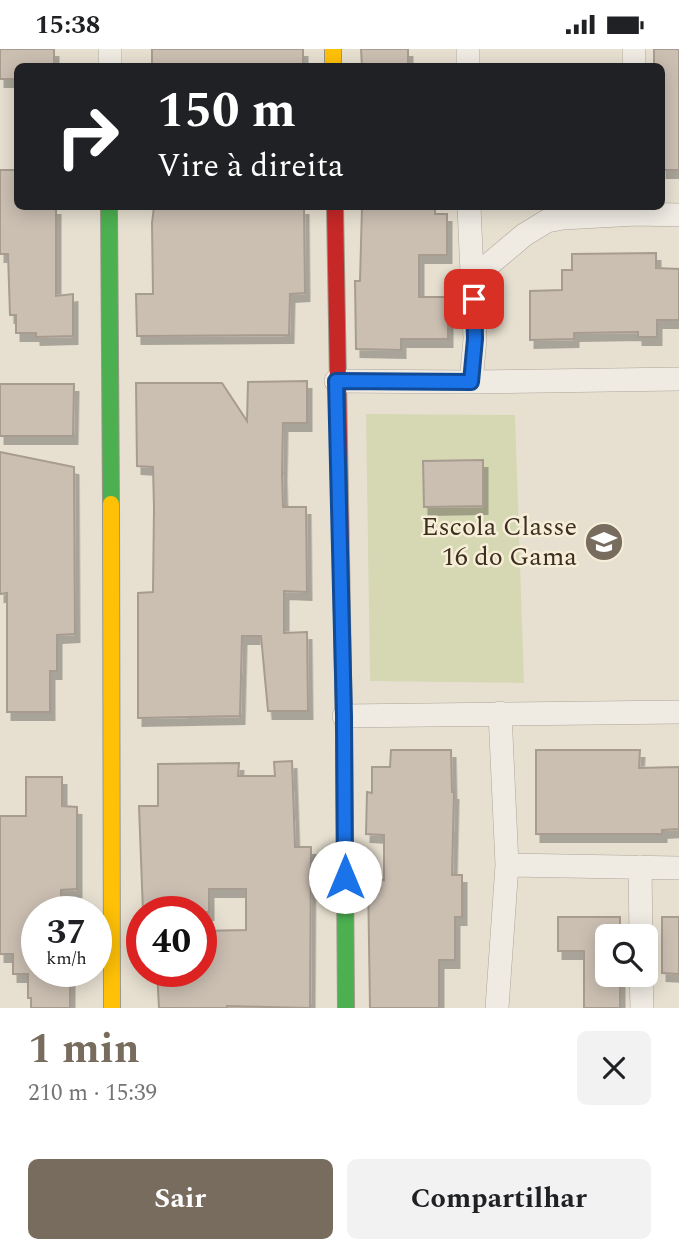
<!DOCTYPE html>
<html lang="pt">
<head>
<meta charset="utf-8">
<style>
  :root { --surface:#fff; --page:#f2f2f2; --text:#202124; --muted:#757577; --accent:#786c5e }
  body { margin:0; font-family:Spectral,serif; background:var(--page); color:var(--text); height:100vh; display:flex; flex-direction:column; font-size:26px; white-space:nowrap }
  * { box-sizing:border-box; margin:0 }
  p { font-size:23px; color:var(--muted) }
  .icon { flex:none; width:38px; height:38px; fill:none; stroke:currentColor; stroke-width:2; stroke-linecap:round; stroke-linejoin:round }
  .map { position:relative; height:959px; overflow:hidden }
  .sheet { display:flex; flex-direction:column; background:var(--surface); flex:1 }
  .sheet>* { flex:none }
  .guide { position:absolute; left:14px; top:14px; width:651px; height:147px; border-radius:10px; box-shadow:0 4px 18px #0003; background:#202124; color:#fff; overflow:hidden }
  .tools { position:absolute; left:595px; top:875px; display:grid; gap:14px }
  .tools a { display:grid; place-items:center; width:63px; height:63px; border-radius:10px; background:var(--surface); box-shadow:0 4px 18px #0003; font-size:35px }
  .speed { position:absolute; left:21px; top:847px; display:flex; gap:14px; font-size:35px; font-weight:700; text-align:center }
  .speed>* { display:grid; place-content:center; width:91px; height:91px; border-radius:50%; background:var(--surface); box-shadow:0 4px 18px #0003; line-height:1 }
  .speed small { font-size:18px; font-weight:400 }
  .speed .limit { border:10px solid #d22; background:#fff; color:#111 }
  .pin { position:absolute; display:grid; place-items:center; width:60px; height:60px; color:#fff; margin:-30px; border-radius:14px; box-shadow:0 4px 10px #0006 }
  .me { position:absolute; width:77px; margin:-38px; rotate:0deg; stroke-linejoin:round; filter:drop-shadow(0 0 5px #0008) }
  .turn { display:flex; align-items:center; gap:24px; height:147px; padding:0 28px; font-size:32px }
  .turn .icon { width:91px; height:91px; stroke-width:2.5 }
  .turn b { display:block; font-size:49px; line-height:60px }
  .round { display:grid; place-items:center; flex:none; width:74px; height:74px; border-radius:10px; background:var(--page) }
  .head { display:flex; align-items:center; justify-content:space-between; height:119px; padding:0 28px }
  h1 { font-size:42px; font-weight:700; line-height:52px; color:var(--accent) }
  .button { display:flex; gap:14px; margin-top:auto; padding:14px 28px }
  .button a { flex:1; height:80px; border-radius:10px; background:var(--accent); color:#fff; font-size:28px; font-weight:700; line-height:80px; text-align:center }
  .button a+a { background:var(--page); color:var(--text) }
  .status { display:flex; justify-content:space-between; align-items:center; height:49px; padding:0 35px; background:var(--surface); direction:ltr }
  .status svg { height:19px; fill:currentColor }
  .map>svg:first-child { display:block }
  .green { fill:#d6d7b3 }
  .building { fill:#cbbfb2; stroke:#a89c90; stroke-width:2; filter:url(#shadow) }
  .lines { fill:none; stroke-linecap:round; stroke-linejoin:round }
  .street-casing { stroke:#ada599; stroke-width:24 }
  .fast-casing { stroke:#9c958a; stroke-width:18 }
  .slow-casing { stroke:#9c958a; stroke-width:18 }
  .jam-casing { stroke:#9c958a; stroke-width:18 }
  .street { stroke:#efebe3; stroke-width:23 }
  .fast { stroke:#4caf50; stroke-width:16 }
  .slow { stroke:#ffc107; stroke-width:16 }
  .jam { stroke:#c62828; stroke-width:16 }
  .route-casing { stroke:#114b97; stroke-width:18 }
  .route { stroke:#1a73e8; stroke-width:12 }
  .labels { text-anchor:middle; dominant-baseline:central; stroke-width:5; stroke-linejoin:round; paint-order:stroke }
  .poi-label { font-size:26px; fill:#3d2e20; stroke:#f7eed8; text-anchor:end }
</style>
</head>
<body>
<div class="status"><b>15:38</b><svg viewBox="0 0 49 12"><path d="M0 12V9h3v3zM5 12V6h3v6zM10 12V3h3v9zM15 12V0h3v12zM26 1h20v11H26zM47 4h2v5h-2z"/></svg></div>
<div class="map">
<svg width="679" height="959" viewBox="0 0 679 959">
  <defs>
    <filter id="shadow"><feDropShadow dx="4.5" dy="8" stdDeviation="0" flood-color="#0004"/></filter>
  </defs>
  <rect width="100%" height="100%" fill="#e7e0d1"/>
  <path class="green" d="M366 365 515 366 524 634 370 632Z"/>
  <path class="building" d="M0 0H54V18H18V30H0Z
    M152 0H303V18H152Z
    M361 0H408V18H362Z
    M654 0H679V121H662V18H654Z
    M0 121H18V158H56V247L73 245V287L36 288V284H16V266H10L8 205H0Z
    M154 158H304L305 244 290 245 289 286 137 287 136 245H153L152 174Z
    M362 158H435V165H447V206H419V248H448V290H401V301L356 300 355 232H360Z
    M656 204V219L679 220V271H657V288H638V283L574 284V290L530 291V242L562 241V221H572V205Z
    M307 332V374H283L282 424 283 458H306L307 543 284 542V584L307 583 308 662H268L261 587H242L240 667 138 669V544L153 543 154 459 153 418 137 417 136 334H222L247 372 248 333Z
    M0 335H74L73 387H0Z
    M0 403 74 418 75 585 57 586V622H50V663H7V544L0 545Z
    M483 411V457L424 458 423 412Z
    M391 701H451L452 743H454L452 826H462V868H455V911H439V959H370L368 828 384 831V786L366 785 367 743 372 744V718H390Z
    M536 701H640L639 719 679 718V780L662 781V785H536Z
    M292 712 295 798H311L310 959 227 957V959H159L157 922H201V882L246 881V840H209V863H143L139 757H158V715L239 714 238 727H275L274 713Z
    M26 728H62V757L77 758V840L61 841V863H37V922H66V925H70V959H31V949H28V925H13V905H0V767H26Z
    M558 868H620V887H607V926H620V959H584V902H558Z
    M662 868H679V925L662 924Z"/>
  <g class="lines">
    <g class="street-casing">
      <path id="street" d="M468 0V18
        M634 0V18
        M110 18V0
        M469 158 475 290 471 333
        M473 229 524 186 547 172 563 169 636 165 679 166
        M336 332 471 333 679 330
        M344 667 679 663
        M507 816 679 819
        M640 818 641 887
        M641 926 642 959
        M497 959 507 816 500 664"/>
    </g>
    <g class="fast-casing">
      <path id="fast" d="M109 158 111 455
        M344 684 346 959"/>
    </g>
    <g class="slow-casing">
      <path id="slow" d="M333 0V18
        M111 455 112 959"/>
    </g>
    <g class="jam-casing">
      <path id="jam" d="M335 158 344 684"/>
    </g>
    <use href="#street" class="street"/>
    <use href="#fast" class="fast"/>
    <use href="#slow" class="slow"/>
    <use href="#jam" class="jam"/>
  </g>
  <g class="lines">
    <g class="route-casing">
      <path id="route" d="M345 828 344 667 336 332 471 333 475 290 474 250"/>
    </g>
    <use href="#route" class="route"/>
  </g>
  <defs>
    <g id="school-disc" transform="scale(2.0125)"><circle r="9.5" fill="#786c5e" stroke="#f7eed8"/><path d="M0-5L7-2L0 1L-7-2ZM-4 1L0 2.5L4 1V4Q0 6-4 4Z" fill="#fff"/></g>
  </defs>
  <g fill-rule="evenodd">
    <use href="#school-disc" x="604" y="493"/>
  </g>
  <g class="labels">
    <g class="poi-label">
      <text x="577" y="478">Escola Classe<tspan x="577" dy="30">16 do Gama</tspan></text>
    </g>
  </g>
</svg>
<div class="tools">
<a><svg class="icon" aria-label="search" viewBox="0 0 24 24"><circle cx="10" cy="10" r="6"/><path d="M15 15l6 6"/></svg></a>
</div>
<div class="speed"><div>37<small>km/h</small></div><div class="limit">40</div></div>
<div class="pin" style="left:474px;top:250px;background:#d93025"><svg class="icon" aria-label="arrive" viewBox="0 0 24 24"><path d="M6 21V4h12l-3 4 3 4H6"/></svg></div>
<svg class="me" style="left:345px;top:828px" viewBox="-20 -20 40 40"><circle r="19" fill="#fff"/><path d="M0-13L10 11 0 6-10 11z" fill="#1a73e8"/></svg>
<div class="guide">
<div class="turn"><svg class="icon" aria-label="right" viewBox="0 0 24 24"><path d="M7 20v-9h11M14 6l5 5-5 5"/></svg><div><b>150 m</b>Vire à direita</div></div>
</div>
</div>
<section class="sheet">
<div class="head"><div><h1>1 min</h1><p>210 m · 15:39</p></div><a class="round"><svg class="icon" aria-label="close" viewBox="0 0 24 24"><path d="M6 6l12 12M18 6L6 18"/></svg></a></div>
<div class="button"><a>Sair</a><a>Compartilhar</a></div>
</section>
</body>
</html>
